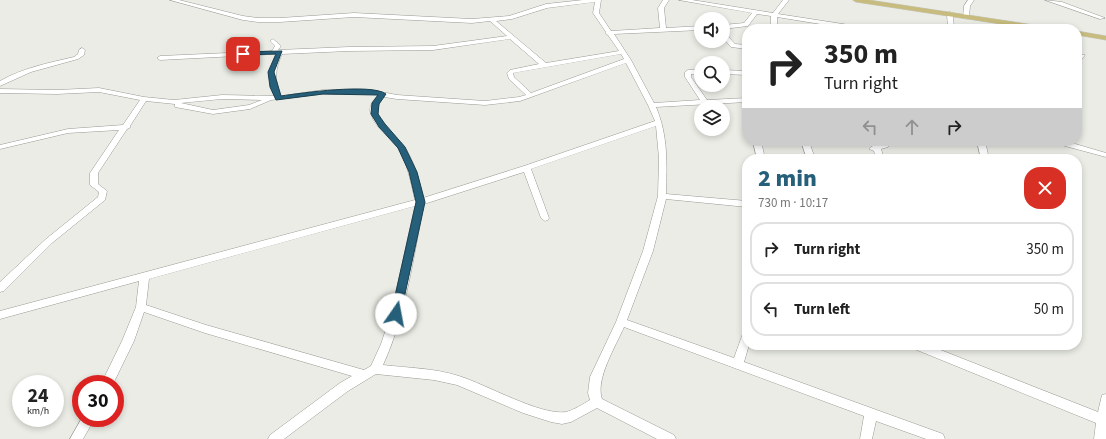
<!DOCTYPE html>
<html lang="en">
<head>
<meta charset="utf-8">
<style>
  :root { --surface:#fff; --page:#f6f6f6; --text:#222; --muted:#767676; --line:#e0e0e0; --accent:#265f79 }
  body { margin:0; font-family:"Source Sans 3",sans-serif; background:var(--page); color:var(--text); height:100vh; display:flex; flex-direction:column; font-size:15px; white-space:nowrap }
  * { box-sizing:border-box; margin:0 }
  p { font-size:13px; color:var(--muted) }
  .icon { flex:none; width:22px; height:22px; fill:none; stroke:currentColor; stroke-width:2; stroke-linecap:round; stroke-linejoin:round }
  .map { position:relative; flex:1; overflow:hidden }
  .details { position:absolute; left:742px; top:154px; width:340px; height:196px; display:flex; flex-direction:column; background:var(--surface); border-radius:16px; box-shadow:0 2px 6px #0003 }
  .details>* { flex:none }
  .top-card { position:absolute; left:742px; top:24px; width:340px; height:122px; border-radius:16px; box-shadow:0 2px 6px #0003; background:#fff; color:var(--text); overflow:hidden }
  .controls { position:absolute; left:694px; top:12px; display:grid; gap:8px }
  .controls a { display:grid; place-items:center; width:36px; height:36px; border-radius:50%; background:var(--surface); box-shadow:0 2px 6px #0003; font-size:20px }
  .speed { position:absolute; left:12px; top:375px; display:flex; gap:8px; font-size:20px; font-weight:700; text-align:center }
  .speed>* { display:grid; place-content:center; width:52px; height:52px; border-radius:50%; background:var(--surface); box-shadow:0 2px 6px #0003; line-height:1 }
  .speed small { font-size:10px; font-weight:400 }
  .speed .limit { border:6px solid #d22; background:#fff; color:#111 }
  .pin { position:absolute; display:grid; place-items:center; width:34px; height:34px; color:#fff; margin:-17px; border-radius:8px; box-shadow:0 2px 6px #0006 }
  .me { position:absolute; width:44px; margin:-22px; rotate:12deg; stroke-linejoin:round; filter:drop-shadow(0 0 3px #0008) }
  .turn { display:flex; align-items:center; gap:14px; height:84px; padding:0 16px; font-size:18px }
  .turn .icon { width:52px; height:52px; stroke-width:2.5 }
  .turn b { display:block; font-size:28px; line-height:34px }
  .lanes { display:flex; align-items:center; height:38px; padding:0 16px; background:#0003; justify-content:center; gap:20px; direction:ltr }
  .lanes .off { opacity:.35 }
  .round { display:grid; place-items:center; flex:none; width:42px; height:42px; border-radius:16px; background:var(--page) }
  .headline { display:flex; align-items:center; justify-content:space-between; height:68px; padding:0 16px }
  h1 { font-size:24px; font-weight:800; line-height:30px; color:var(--accent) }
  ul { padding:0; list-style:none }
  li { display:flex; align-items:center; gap:12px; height:54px; margin:0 8px 6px; padding:0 8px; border:2px solid var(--line); border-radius:16px }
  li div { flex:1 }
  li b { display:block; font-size:15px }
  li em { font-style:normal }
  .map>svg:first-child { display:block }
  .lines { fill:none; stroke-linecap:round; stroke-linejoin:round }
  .minor-casing { stroke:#989a93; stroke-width:1 }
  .major-casing { stroke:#c6c7c6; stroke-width:1 }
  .minor { fill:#fff; fill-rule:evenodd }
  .major { fill:#c7bc7d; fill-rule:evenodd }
  .route { fill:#265f79; stroke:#193e4f }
</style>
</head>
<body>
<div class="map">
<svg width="1106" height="439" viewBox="0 0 1106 439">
  <rect width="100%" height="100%" fill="#eaece5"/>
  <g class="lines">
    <g class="minor-casing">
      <path id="minor" d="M170 0H179L243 16 258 18H280L354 13 472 19 509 16 546 4 583 0H601L599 13 611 31 660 28 658 8 663 0H669L664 8 666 28 701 26V30L614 34 631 60 654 103 700 100 685 77V72L688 70H701V74H691V77L707 100 747 98V102L656 107C668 135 667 164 666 194L747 201V207L666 199 653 251 627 320 734 358 742 336 743 333 747 332V345H749L744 362 943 434 945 439H926L876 421 872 439H860L864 416 624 327C616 346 595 379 602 399L674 435 676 439H657L597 408 571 422 562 424 551 422 523 413 457 385 434 380 376 374 348 391 284 439H268L270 435 340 383 352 376 205 333 144 312 134 341 113 384H101L122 341 136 307 139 281 0 319V311L415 200C411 183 408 164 398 148 390 137 375 128 371 114 368 107 373 101 378 95L371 94H323L271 100 250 109 213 114 175 107V104L146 101 130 126 131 127 127 129 98 173V184L107 191 105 200 52 243 4 291 0 292V282L46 239 98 197 99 192 90 185V173L119 130 68 133 0 149V145L68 129 123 125 140 100 99 92 57 94 0 93V89L57 90 99 88 144 97 174 100 222 95 275 96C268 80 268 70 276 54L160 60 157 58 160 56 272 51 275 46 270 41 273 39 281 46 278 50 349 47 433 46 507 36 490 21 472 23 354 17 280 22H258L243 20ZM595 2 593 13 606 32 605 33 608 35 619 51 546 63 496 21 512 19 547 8ZM510 39 539 64 510 70 507 73 509 79 526 95 519 97 485 101 397 95 371 90H323L281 96C274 80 275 69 282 54L349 51 433 50ZM621 54 624 59 531 93 514 77 513 73ZM626 63 648 105 655 121 524 166 423 198C419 180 415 162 404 146 398 137 379 124 378 113 377 106 380 102 384 97L397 99 485 105 520 101ZM222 99 262 100 249 105 213 110 181 103ZM656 126 659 158 658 196 643 251 616 322 590 377 588 393 590 400C583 404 574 410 566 412 541 416 485 384 459 376 434 368 408 368 383 365 406 315 413 258 424 204L524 172 541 218 545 221 548 220 549 218 531 169ZM415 206 391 314 381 344 371 366 364 370 206 325 146 305 149 279Z
        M679 0H692L773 13 783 0H789L778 14 862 27 865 29H851L777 17V29H771V16L757 14 748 26 723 29V25L744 23 752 13Z
        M968 0H974L970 6 969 17 966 19 963 17 964 6Z
        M1045 0 1062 2 1105 18 1100 19Z
        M950 12 953 14 954 29H948L947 14Z
        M723 32 725 33 735 44 747 45V49L731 47 723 38Z
        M82 48 85 50 84 55 78 59 31 72 0 86V81C23 68 48 63 74 57L78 54 79 50Z
        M1080 54 1085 55 1079 63 1077 64V58Z
        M723 70 747 71V75L723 74Z
        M1077 73 1080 75V78L1077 80Z
        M753 141H761L765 159H757Z
        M801 141H809L815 159H807Z
        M884 141H892L888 147 881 149 884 159H876L874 151 869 149C873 144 880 146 884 141Z
        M977 141H985L989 159H981Z
        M1053 141H1065L1106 153V157L1054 143Z
        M910 345H928L1098 412 1102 395 1106 394V439H1094L1096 423 912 348Z
        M82 418H95L83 439H70Z"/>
    </g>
    <g class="major-casing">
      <path id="major" d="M853 0H869L1047 27 1051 29H1033L856 2Z
        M1077 31 1106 36V40L1077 35Z"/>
    </g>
    <use href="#minor" class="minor"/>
    <use href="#major" class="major"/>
  </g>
  <path class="route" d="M282 51 274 72 281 96C302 93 371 83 386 94L379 104 378 114 385 124 405 147 417 172 425 202 400 317 396 318 391 314 416 202 409 172 398 148 379 127 371 114 372 103 378 95 323 94 276 100 270 87 268 72 276 54 243 55 240 54 243 52Z"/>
</svg>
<div class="controls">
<a><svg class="icon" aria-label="sound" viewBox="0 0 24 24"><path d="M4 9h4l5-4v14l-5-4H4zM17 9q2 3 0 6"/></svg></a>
<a><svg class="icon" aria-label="search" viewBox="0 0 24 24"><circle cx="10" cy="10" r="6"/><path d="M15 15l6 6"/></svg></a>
<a><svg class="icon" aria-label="layers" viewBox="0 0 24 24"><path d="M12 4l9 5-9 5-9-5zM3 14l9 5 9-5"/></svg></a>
</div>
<div class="speed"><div>24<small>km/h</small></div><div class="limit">30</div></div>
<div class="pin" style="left:243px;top:54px;background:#d93025"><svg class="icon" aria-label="arrive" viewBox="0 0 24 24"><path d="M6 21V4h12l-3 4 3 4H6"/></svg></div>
<svg class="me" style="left:396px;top:314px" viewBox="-20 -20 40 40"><circle r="19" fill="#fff"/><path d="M0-13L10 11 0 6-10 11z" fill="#265f79"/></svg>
<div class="top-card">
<div class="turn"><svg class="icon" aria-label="right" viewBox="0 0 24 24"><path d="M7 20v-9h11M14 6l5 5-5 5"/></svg><div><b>350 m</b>Turn right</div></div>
<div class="lanes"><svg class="icon off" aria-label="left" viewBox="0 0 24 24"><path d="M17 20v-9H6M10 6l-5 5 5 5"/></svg><svg class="icon off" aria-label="ahead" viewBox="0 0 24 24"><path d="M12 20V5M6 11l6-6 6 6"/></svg><svg class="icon" aria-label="right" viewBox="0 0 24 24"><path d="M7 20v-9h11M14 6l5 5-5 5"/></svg></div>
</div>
<section class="details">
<div class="headline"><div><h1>2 min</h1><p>730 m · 10:17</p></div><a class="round" style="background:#d93025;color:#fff"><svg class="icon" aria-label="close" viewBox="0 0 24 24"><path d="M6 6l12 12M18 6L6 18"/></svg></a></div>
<ul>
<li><svg class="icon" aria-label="right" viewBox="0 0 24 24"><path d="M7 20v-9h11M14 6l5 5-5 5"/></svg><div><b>Turn right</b></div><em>350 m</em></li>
<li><svg class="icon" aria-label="left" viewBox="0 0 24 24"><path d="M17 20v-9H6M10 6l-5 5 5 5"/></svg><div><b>Turn left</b></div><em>50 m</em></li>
</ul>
</section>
</div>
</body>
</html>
